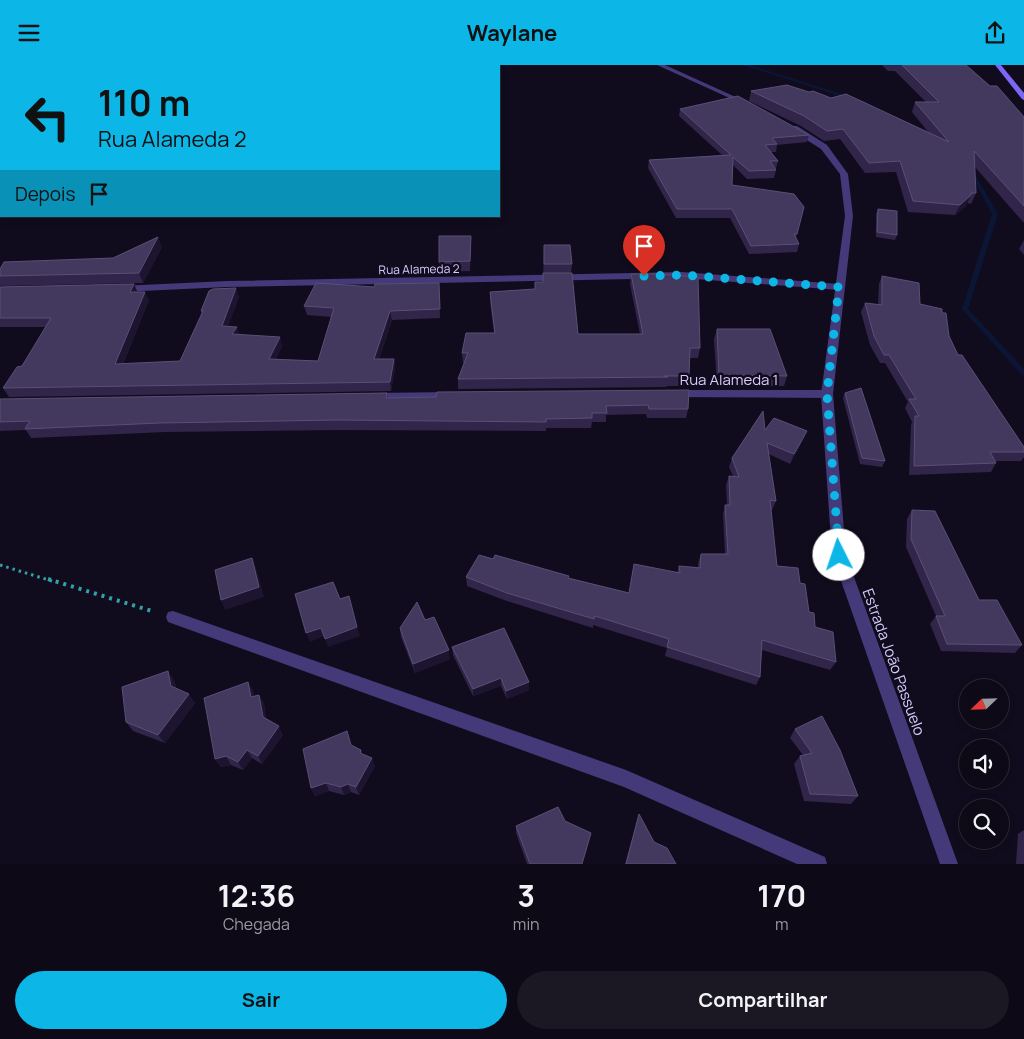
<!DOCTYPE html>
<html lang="pt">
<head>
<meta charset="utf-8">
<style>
  :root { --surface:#0d0916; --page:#1b1723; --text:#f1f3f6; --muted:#9a9aa1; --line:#2d2a35; --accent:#0cb6e7 }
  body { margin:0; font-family:Manrope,sans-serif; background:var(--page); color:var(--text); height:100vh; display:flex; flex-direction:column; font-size:19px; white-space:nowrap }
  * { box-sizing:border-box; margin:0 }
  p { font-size:16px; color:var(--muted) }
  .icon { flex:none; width:28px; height:28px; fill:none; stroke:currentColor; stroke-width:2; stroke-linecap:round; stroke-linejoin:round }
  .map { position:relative; height:799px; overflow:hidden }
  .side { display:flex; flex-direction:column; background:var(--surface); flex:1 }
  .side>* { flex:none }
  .hud { position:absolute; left:0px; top:0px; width:500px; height:152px; box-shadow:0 2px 8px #0003,0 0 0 1px var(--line); background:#0cb6e7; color:#111; overflow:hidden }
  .needle { width:32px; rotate:247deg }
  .tools { position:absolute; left:959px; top:614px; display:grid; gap:10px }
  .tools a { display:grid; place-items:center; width:50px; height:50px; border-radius:50%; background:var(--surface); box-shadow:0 2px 8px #0003,0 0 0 1px var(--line); font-size:25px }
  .pin { position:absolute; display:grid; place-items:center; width:42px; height:42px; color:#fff; margin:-51px -21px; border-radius:50% 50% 50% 0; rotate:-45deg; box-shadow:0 0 5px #0007 }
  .pin .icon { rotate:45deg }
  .me { position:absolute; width:55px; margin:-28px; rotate:356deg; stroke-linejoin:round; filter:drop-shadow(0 0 4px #0008) }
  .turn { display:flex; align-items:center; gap:18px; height:105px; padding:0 15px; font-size:22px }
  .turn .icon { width:65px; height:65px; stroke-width:2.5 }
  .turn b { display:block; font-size:35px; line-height:42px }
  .then { display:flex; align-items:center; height:48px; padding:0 15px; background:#0003; gap:10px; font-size:19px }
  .eta { display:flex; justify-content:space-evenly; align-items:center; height:85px; text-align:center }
  .eta b { font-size:30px; font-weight:700; line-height:35px }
  .primary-button { display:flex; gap:10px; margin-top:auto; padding:10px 15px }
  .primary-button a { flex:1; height:58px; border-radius:30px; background:var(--accent); color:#111; font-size:20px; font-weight:700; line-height:58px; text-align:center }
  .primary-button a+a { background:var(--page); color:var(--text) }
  header { display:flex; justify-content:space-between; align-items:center; height:65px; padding:0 15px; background:var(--accent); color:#111; font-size:22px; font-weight:700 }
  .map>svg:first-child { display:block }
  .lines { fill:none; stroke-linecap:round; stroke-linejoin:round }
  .stream { fill:#0b1637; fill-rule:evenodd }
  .path-far1 { stroke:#33a1a8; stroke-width:3; stroke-dasharray:2.5 4; stroke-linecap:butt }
  .path { stroke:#33a1a8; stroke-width:4; stroke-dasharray:3 5; stroke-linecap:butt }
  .minor { fill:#443a79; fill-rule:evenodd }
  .tertiary { fill:#443a79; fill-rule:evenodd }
  .secondary { fill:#7c67f7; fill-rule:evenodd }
  .wall { fill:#312649 }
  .shaded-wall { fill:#1d1430 }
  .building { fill:#43385d; stroke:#5a4f76 }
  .route { stroke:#0cb6e7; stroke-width:9; stroke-dasharray:0 16.2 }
  .labels { text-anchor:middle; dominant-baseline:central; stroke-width:5; stroke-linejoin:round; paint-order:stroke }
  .far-street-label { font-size:12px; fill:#d6cbfc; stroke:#110c1d }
  .street-label { font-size:15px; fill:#d6cbfc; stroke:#110c1d }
</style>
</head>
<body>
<header><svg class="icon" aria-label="menu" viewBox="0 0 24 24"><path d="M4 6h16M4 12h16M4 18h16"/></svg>Waylane<svg class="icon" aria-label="share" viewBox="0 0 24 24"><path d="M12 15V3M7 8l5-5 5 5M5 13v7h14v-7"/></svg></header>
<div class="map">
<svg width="1024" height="799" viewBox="0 0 1024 799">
  <rect width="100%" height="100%" fill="#110c1d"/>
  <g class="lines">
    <path class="stream" d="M743 0H749L867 37 877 44 873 45 865 39Z
      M969 105 973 106 998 149 968 244 1024 304V310H1022L962 244 992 149 969 106Z"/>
    <path class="path-far1" d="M0 500 52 516"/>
    <path class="path" d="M48 514 155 547"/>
    <path class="minor" d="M0 22H1V26H0Z
      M682 207 839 219 844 222 839 225 682 213 227 222 120 227 115 224 120 221 227 216Z
      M672 325H827L833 329 827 333 668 332 666 329Z
      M452 327 456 328 458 331 456 334 372 336 366 332 372 328Z
      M173 546 626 705 825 792 827 799H797L624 722 168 557 166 552 168 547Z"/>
    <path class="tertiary" d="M657 0H665L751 39 745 40Z
      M791 61H797L827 80 848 109 853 151 833 329 846 490 958 799H940L832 490 821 329 845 151 840 109 821 84 791 65Z"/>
    <path class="secondary" d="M995 0H1001L1024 28V35L1022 34Z"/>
  </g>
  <path class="wall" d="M882 0H966L1024 52V158L975 102 976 128 971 139 967 138 966 141 955 150 908 147 896 107 865 108 840 74 824 76 801 61 749 36 751 26 831 33 929 68 912 47 915 37H926L895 6H888Z
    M680 44 809 70 807 77 777 80 776 87H771L778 96 776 103H775L776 105 774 113 747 114 733 100 732 120 804 142 796 173 799 179 797 187 749 189 730 153H676L648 103 649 95 722 90 679 51Z
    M878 144 897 170 895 175 876 172V149Z
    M1024 175V190L1019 184Z
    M544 180 572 199 571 208 578 269H640L630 219 631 209 700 283 698 293H690L689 311 687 321H667L666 322 458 324V314L464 298H463L462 288 494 268 490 236V227L535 224 543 217Z
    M471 181 470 206 439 207V197Z
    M162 182 143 218 1 221 0 220V204L113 193Z
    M882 211 920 239 942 248 949 271 958 290 1024 382V392L1021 396H995L996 398 991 407 909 410 911 360 912 357 905 343 908 337 885 298H880L870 280 861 247 865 238 878 239 879 219Z
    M439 218 440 253 392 255 379 294H394L395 303 391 326 9 332 3 323 22 301 46 262H0V222L134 219 137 227 149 235 123 299 180 296 202 249 201 246 239 232 228 261 240 269 282 281 276 294 318 296 332 252 307 250 304 241 374 222Z
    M717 264 787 311 784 321H717L714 274Z
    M689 325 688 344 686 353H647L646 349 606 350V357H592L591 363H546V366L340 365 165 367 31 373 26 365 0 366V334L387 328 388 333 436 332Z
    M845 328 885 396 882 402 860 399 843 333Z
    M765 365 803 375 790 399 769 389 776 436 772 445H771L777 501 800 518 809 547 815 562 836 597 830 605 762 585 760 612 756 620 665 591 667 583 593 560V563L507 536 467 521 466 512 493 494 629 528 677 507 679 501 698 502V498L701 489H725L723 449 725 440H727L726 420 729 411H733L729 402 732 393Z
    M912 445 979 535 1022 580 1015 588 941 586 930 559 936 551 906 482 907 454Z
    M425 555 450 594 415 608 401 572 400 563Z
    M452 582 529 617V625L507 634 501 621 473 631 453 590Z
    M174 615 176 623 195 638 165 678 133 666 126 657Z
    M248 617 253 626 254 631 259 630 264 639 266 654 283 670 262 699 252 693 243 705 231 700 221 702 215 694Z
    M795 664 858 731 851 739 804 736 794 699 800 691 803 690 790 673Z
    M352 680 361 685 362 689 375 701 359 730 351 727 344 730 329 726 315 731 311 723Z
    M639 749 654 777 676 799H625Z
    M516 761 583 799H527L516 768Z
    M1024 765V799H1016L1018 769Z"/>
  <path class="shaded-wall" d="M133 0H142L140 1H130Z
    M971 130 966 141 955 150 960 140Z
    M158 172 162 182 143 218 139 208Z
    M134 219 138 228 130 227Z
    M236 223 239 232 225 270 222 261Z
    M145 227 149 235 119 308 115 299Z
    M390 246 392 255 376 303 374 294Z
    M237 262 240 271 232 269Z
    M280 272 282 281 272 303 269 294Z
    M394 294 395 303 391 326 390 317Z
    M807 366 803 375 790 399 794 389Z
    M252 493 256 503 264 532 225 545 221 535Z
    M357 562 360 571 328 582 325 574Z
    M321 563 324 571 310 577 306 568Z
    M449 585 450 594 415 608 413 599Z
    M168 606 174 615 177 630 171 621Z
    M501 613V621L473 631V624Z
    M248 617 253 626 256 641 251 632Z
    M529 617V625L507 634 506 626Z
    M189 629 195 638 165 678 158 670Z
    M259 630 264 639 267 661 263 652Z
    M279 661 283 670 262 699 258 691Z
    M247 685 252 693 243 705 238 697Z
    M226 691 231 700 221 702 215 694Z
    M372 693 375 701 359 730 356 722Z
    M326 718 329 726 315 731 311 723Z
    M348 719 351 727 344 730 341 722Z"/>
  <path class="building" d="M27 0H133L130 1H26Z
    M902 0H966L990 21H997L1024 52V141L974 86 976 128H971V130L960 140 913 136 900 96 869 98 843 64 827 66 804 51 751 26 787 20 809 27 813 26 831 33 846 29 949 77 915 37H939Z
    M738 31 809 70 772 73 777 79 765 80 778 96H770L776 105 749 106 733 92 732 120 794 129 804 142 797 169H794L799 179 751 181 732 144H677L649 95 731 90 680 44Z
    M878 144 897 146V170L877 167Z
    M439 171H471L470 196 439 197Z
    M158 172 139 208 0 211V204L4 197 113 193Z
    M544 180H570L572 199H544Z
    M543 208H572L578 269H643L631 209H660L698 212 700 283H690L689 311H664L668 312 458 314 468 288H462L466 268H495L490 227 535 224V217H543Z
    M882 211 919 218 920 239 942 244V248H946L949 271 958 290H962L1024 382V387H990L996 398 914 401 915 351H919L909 334H916L889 290H884L874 271 865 238 882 240Z
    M316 218 374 222 375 219 439 218 440 244 390 246 374 294H394L390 317 3 323 17 302 22 301 51 253H0V222L134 219 130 227H145L115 299 180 296 203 246H201L209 226 213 224 236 223 222 261 237 262 232 269 280 272 269 294 318 296 334 243 304 241Z
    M717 264H770L787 311 719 310Z
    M861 323 885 396 862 393 845 328Z
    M689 325 688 344H649L648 340 606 341 607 348H592V353L546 354V357L338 355 160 358 25 364 30 356 0 357V334L387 328 386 333 436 332 437 327Z
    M763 346 765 365 774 353 807 366 794 389 767 378 776 436 770 435 777 501 798 503 800 518 805 519 809 547 814 548 815 562 833 567 836 597 762 575 760 612 667 582 669 574 595 551 594 554 507 528 466 512 479 490 493 494 495 490 569 511 568 513 629 528 634 499 680 508 679 501 700 503 701 489H728L725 440H730L729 411 739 412 732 393Z
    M912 445 935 446 979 535H997L1022 580 947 579 936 551H945L911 474Z
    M252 493 259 522 221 535 215 505Z
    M333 517 340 534 349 531 357 562 325 574 321 563 306 568 295 529Z
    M417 537 425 555 434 552 449 585 413 599 400 563Z
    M504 563 529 617 506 626 501 613 473 624 452 582Z
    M168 606 171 621 189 629 158 670 126 657 122 622Z
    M248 617 251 632 259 630 263 652 279 661 258 691 247 685 238 697 226 691 215 694 204 633Z
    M822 651 840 685 858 731 810 729 800 691 812 688 795 664Z
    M347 666 351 680 361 685 360 688 372 693 356 722 348 719 341 722 326 718 311 723 303 684Z
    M558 742 565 756 591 768 582 799H530L516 761Z
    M639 749 654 777 667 783 676 799H626Z"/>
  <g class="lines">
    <path class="route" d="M644 211 682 210 839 222 827 329 839 490"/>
  </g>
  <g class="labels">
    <g class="far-street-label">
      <text transform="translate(419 204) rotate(-1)">Rua Alameda 2</text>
    </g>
    <g class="street-label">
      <text x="729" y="314">Rua Alameda 1</text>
      <text transform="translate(894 597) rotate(70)">Estrada João Passuelo</text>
    </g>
  </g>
</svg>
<div class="tools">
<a><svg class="needle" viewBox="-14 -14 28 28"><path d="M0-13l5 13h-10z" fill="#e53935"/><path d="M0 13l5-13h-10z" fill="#9a9aa1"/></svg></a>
<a><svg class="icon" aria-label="sound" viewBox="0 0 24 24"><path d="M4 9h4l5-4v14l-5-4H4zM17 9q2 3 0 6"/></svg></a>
<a><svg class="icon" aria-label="search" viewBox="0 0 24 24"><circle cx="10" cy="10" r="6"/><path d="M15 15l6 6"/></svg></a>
</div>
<div class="pin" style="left:644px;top:211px;background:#d93025"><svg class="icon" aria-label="arrive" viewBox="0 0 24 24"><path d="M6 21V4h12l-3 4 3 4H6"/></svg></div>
<svg class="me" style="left:839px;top:490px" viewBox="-20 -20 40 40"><circle r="19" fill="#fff"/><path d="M0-13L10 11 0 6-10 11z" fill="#0cb6e7"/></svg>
<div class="hud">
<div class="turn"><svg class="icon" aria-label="left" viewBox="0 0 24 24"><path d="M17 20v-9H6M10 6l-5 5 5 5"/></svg><div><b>110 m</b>Rua Alameda 2</div></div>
<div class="then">Depois<svg class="icon" aria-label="arrive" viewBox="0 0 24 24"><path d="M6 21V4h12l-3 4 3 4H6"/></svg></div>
</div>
</div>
<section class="side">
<div class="eta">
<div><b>12:36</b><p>Chegada</p></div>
<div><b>3</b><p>min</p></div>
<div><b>170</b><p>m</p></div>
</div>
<div class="primary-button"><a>Sair</a><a>Compartilhar</a></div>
</section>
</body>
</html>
